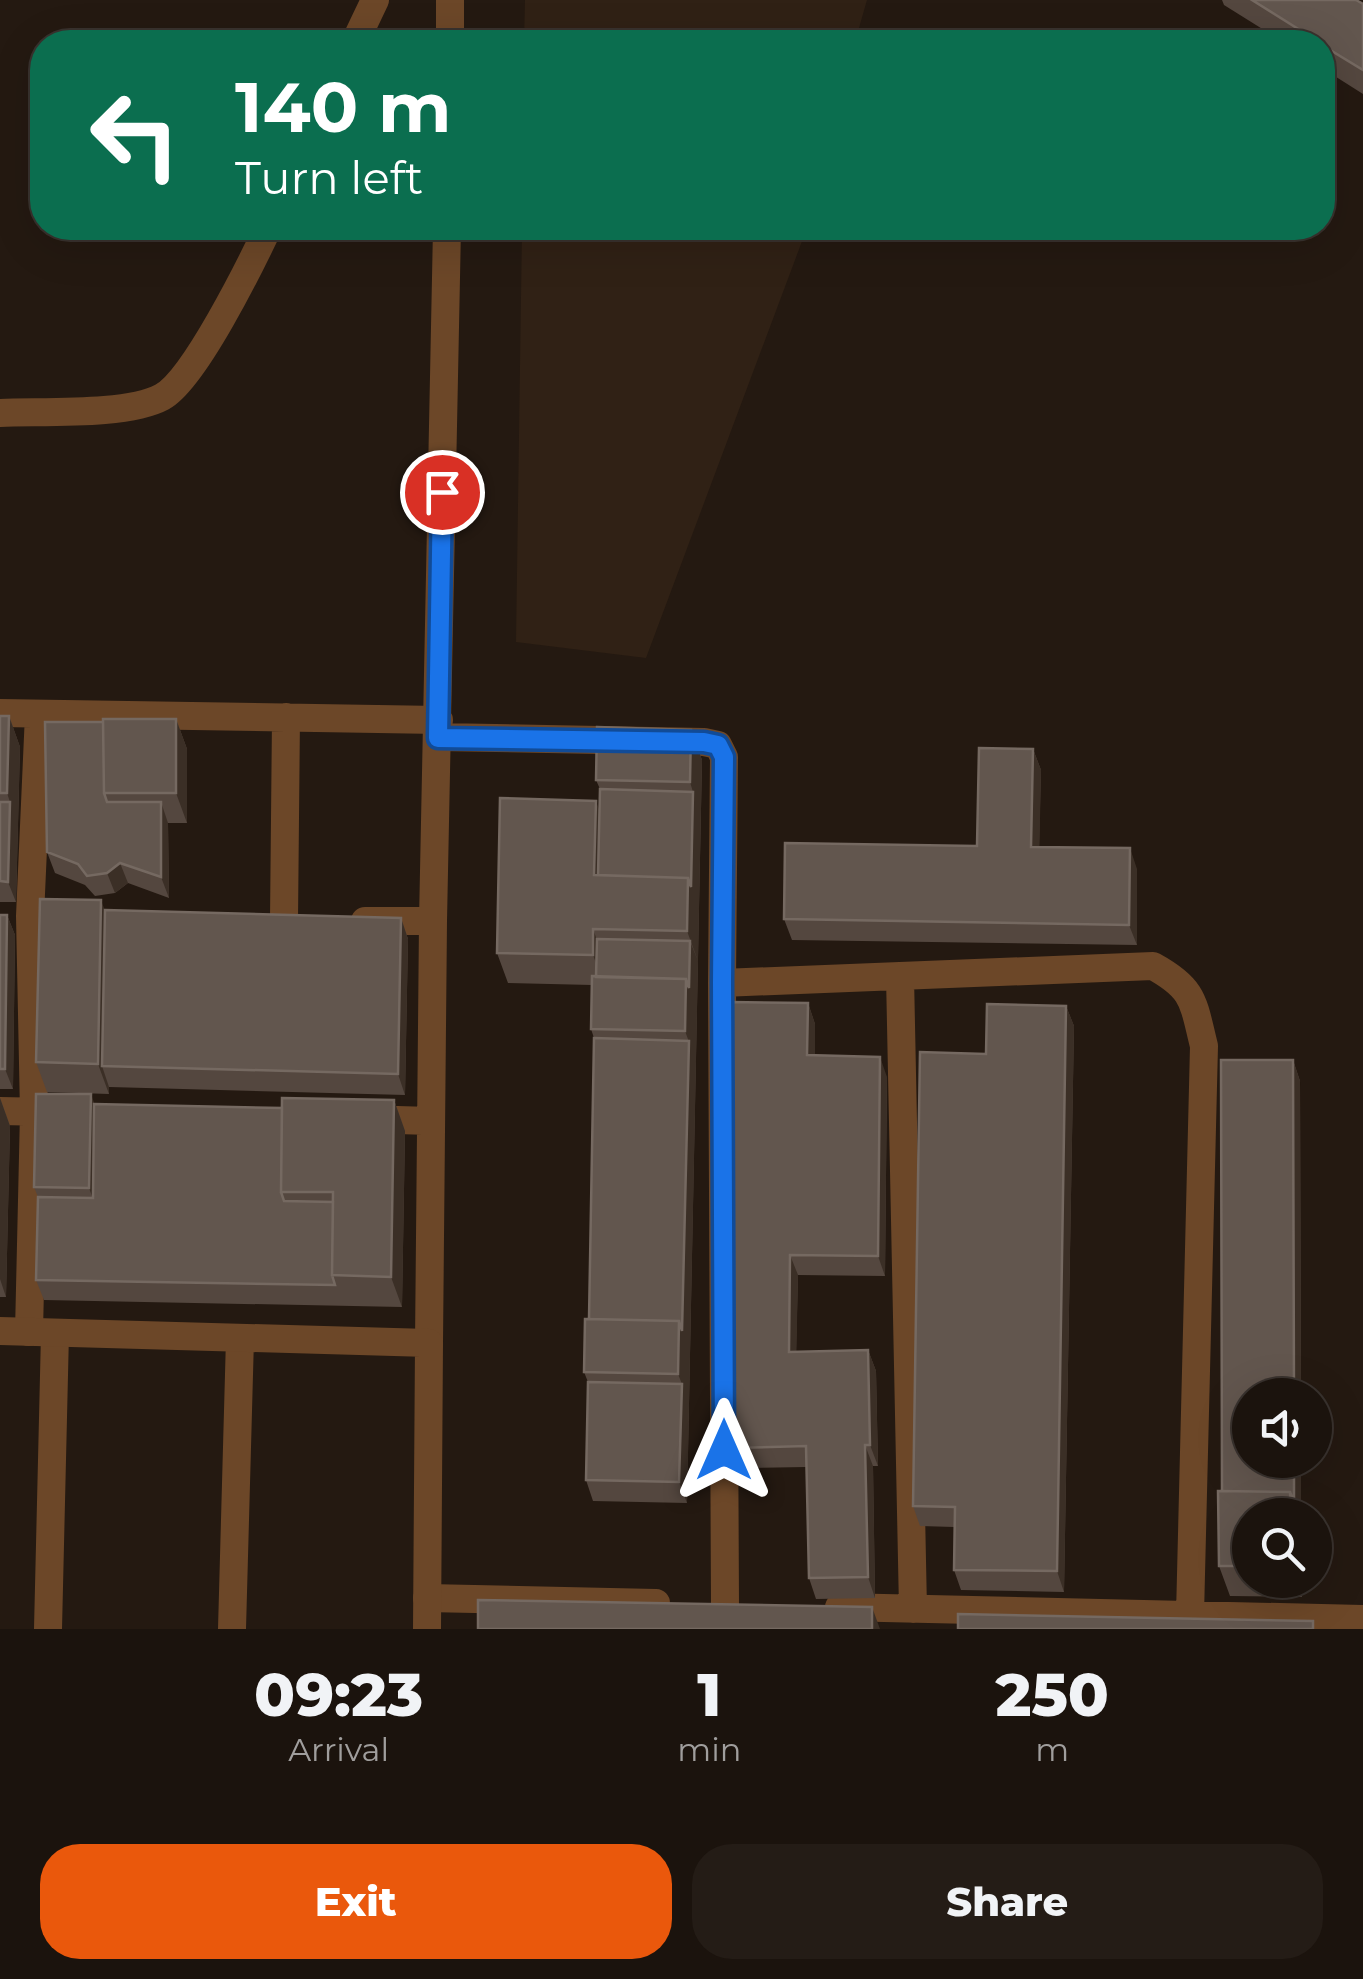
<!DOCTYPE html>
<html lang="en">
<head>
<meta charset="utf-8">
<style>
  :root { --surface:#1b130d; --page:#241c16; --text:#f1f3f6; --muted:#a09e9d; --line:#39322e; --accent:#ea580c }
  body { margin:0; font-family:Montserrat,sans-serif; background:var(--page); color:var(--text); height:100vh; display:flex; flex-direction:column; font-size:38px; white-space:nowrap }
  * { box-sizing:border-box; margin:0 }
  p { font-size:32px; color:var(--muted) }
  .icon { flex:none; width:55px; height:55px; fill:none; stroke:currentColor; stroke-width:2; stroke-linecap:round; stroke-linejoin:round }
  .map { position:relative; height:1629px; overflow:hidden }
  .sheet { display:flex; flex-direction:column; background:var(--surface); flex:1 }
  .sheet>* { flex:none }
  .top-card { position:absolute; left:30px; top:30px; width:1305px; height:210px; border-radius:40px; box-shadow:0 10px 40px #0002,0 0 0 2px var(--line); background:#0b6e4f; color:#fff; overflow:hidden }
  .fabs { position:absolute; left:1232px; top:1378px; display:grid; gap:20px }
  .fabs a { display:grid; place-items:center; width:100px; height:100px; border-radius:50%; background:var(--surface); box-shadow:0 10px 40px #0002,0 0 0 2px var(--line); font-size:50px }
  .pin { position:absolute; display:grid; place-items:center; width:85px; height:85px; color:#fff; margin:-42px; border:5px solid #fff; border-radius:50%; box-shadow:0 2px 10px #0007 }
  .me { position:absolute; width:110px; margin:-55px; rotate:0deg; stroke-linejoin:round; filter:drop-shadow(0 0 8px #0008) }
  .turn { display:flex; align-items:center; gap:35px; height:210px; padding:0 40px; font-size:45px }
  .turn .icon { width:130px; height:130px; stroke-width:2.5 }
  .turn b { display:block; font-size:70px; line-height:85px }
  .eta { display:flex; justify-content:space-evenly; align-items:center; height:170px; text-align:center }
  .eta b { font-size:60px; font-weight:800; line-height:70px }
  .primary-button { display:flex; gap:20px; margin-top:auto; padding:20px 40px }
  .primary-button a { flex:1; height:115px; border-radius:40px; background:var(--accent); color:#fff; font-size:40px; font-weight:800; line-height:115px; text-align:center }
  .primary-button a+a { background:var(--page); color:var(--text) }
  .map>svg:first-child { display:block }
  .built { fill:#302115 }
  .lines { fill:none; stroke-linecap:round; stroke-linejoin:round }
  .minor { stroke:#6c4728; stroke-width:28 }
  .tertiary { stroke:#6c4728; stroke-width:28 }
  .wall { fill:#54473f }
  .shaded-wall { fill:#3b2f26 }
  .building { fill:#62564e; stroke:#756961; stroke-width:2.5 }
  .route-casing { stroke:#114b97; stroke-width:25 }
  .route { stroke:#1a73e8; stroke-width:18 }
</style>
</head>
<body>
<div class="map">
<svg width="1363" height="1629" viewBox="0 0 1363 1629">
  <rect width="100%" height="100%" fill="#241911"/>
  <path class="built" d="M525 0H867L855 42H524Z
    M522 228H807L646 658 516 642Z"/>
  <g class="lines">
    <path class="minor" d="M355 42 375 0
      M450 42V0
      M0 413C41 411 127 416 162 397 194 380 251 264 268 228
      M0 713 439 720
      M438 737 704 742 718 745 724 757 722 983 725 1605
      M284 920 286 717
      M365 921H433
      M900 976 913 1609
      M722 983 1153 966C1195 989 1193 1002 1204 1046L1190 1615
      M0 1111 50 1112
      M363 1119 431 1121
      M29 1332 34 1112 30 916 39 714
      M429 1343 433 921 447 228
      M427 1598 656 1603
      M839 1607 1363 1619
      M48 1629 55 1333
      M232 1629 240 1338"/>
    <path class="tertiary" d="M0 1331 429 1343 427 1629"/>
  </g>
  <path class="wall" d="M1222 0H1356L1363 4V94L1322 68V42H1283L1224 5Z
    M0 716H9L20 747 16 902H0Z
    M176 719 187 749V823H168L169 898 128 883 115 893 95 896 85 885 55 873 47 852 103 722Z
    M691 730 702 760 687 1503 593 1501 586 1480 588 1382 584 1372 589 1319 594 1038 591 1029 592 985 508 983 497 953 599 810 600 789 596 780Z
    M1033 749 1041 770 1039 847 1137 869V945L792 940 784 919 977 846Z
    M105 910 401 918 408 939 405 1095 109 1087V1094L47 1092 36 1062Z
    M0 915H7L15 935 13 1089H0Z
    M808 1003 815 1024V1055L887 1077 885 1276 798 1275 796 1352 868 1350 876 1371 878 1466H873L875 1598 816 1599 809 1578 806 1467 741 1468 733 1448 732 1395Z
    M1066 1006 1074 1026 1064 1592 961 1590 954 1570V1527L920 1526 913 1506 986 1054Z
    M1293 1060 1300 1081 1301 1395H1250V1460H1301V1515H1250V1580H1302V1597L1230 1596 1219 1566Z
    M0 1098 10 1126 6 1297H0Z
    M394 1100 405 1131 402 1307 44 1300 36 1280 38 1197 34 1187 94 1104 282 1108Z"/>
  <path class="shaded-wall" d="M9 716 20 747 16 902 8 882 10 802 7 793Z
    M176 719 187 749V823L176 793Z
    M691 730 702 760 699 908 691 887 693 792 690 782Z
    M1033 749 1041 770 1039 868 1031 847Z
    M596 801 607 831 606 885 594 875Z
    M161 802 168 823 169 898 161 877Z
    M1130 848 1137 869V945L1129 925Z
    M120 863 128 883 115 893 107 873Z
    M688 878 699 908 698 961 687 931Z
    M101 900 112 930 102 1066 109 1087V1094L98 1064Z
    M7 915 15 935 13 1089 5 1069Z
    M401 918 408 939 405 1095 398 1074Z
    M593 929 604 959V985L593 955Z
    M690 941 698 961 696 1061 685 1031 686 979Z
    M808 1003 815 1024V1076L807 1055Z
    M1066 1006 1074 1026 1064 1592 1057 1571Z
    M689 1041 696 1061 687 1503 679 1482 682 1384 678 1374Z
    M880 1057 887 1077 885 1276 878 1256Z
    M1293 1060 1300 1081 1301 1395H1294Z
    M91 1094 102 1125 100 1218 89 1188Z
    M0 1098 10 1126 6 1297 0 1279Z
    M394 1100 405 1131 402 1307 391 1277Z
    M790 1255 798 1275 796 1372 789 1352Z
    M868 1350 876 1371 878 1466 870 1445Z
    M865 1445 873 1466 875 1598 868 1577Z
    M1294 1460H1301V1515H1291L1290 1492Z
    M1296 1580H1302V1597Z
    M872 1607 880 1629H872Z"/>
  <path class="building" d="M1252 0H1356L1363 4V70L1322 45V42H1319Z
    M0 716H9L7 793H0Z
    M103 719H176V793H104Z
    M45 722H103L104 793 107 802H161V877L120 863 107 873 87 876 78 864 47 852Z
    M597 727 691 730 690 782 596 780Z
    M979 748 1033 749 1031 847 1130 848 1129 925 784 919 785 843 977 846Z
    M600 789 693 792 691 887 688 878 598 875Z
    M500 798 596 801 594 875 688 878 687 931 593 929V955L497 953Z
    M0 802H10L8 882 0 881Z
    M40 899 101 900 98 1064 36 1062Z
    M105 910 401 918 398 1074 102 1066Z
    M0 915H7L5 1069H0Z
    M597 939 690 941 689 988 686 979 596 977Z
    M592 976 686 979 685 1031 591 1029Z
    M730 1002 808 1003 807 1055 880 1057 878 1256 790 1255 789 1352 868 1350 870 1445H865L868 1577 809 1578 806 1446 733 1448 732 1395 725 1351Z
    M987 1004 1066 1006 1057 1571 954 1570 955 1507 913 1506 920 1052 986 1054Z
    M594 1038 689 1041 682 1331 679 1321 589 1319Z
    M1221 1060H1293L1294 1395H1250V1460H1294V1501L1290 1492 1222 1491Z
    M36 1094H91L89 1188 34 1187Z
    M282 1098 394 1100 391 1277 332 1275 333 1192H281Z
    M94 1104 282 1108 281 1192 284 1201 333 1202 332 1275 335 1285 36 1280 38 1197 93 1198Z
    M585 1319 679 1321 678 1374 584 1372Z
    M588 1382 682 1384 679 1482 586 1480Z
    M1218 1491 1290 1492 1291 1515H1250V1566H1219Z
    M478 1600 872 1607V1629H478Z
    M958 1614 1313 1621V1629H958Z"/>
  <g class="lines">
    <g class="route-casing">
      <path id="route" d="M442 492 438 738 704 742 718 745 724 757 722 982 724 1450"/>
    </g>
    <use href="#route" class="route"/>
  </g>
</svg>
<div class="fabs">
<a><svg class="icon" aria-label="sound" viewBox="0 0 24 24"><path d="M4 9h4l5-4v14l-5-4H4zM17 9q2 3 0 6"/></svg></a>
<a><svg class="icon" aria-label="search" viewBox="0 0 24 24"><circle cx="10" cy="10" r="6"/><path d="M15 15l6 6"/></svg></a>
</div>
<div class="pin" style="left:442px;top:492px;background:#d93025"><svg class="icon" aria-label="arrive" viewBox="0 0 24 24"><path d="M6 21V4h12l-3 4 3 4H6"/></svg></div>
<svg class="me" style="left:724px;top:1450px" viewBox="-20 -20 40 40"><path d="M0-17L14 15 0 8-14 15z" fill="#1a73e8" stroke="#fff" stroke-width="4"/></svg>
<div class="top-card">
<div class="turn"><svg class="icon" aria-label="left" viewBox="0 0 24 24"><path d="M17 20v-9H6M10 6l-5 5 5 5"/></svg><div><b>140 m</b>Turn left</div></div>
</div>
</div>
<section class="sheet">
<div class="eta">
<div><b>09:23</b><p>Arrival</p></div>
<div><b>1</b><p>min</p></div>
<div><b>250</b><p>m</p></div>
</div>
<div class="primary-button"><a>Exit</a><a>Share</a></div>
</section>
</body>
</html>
